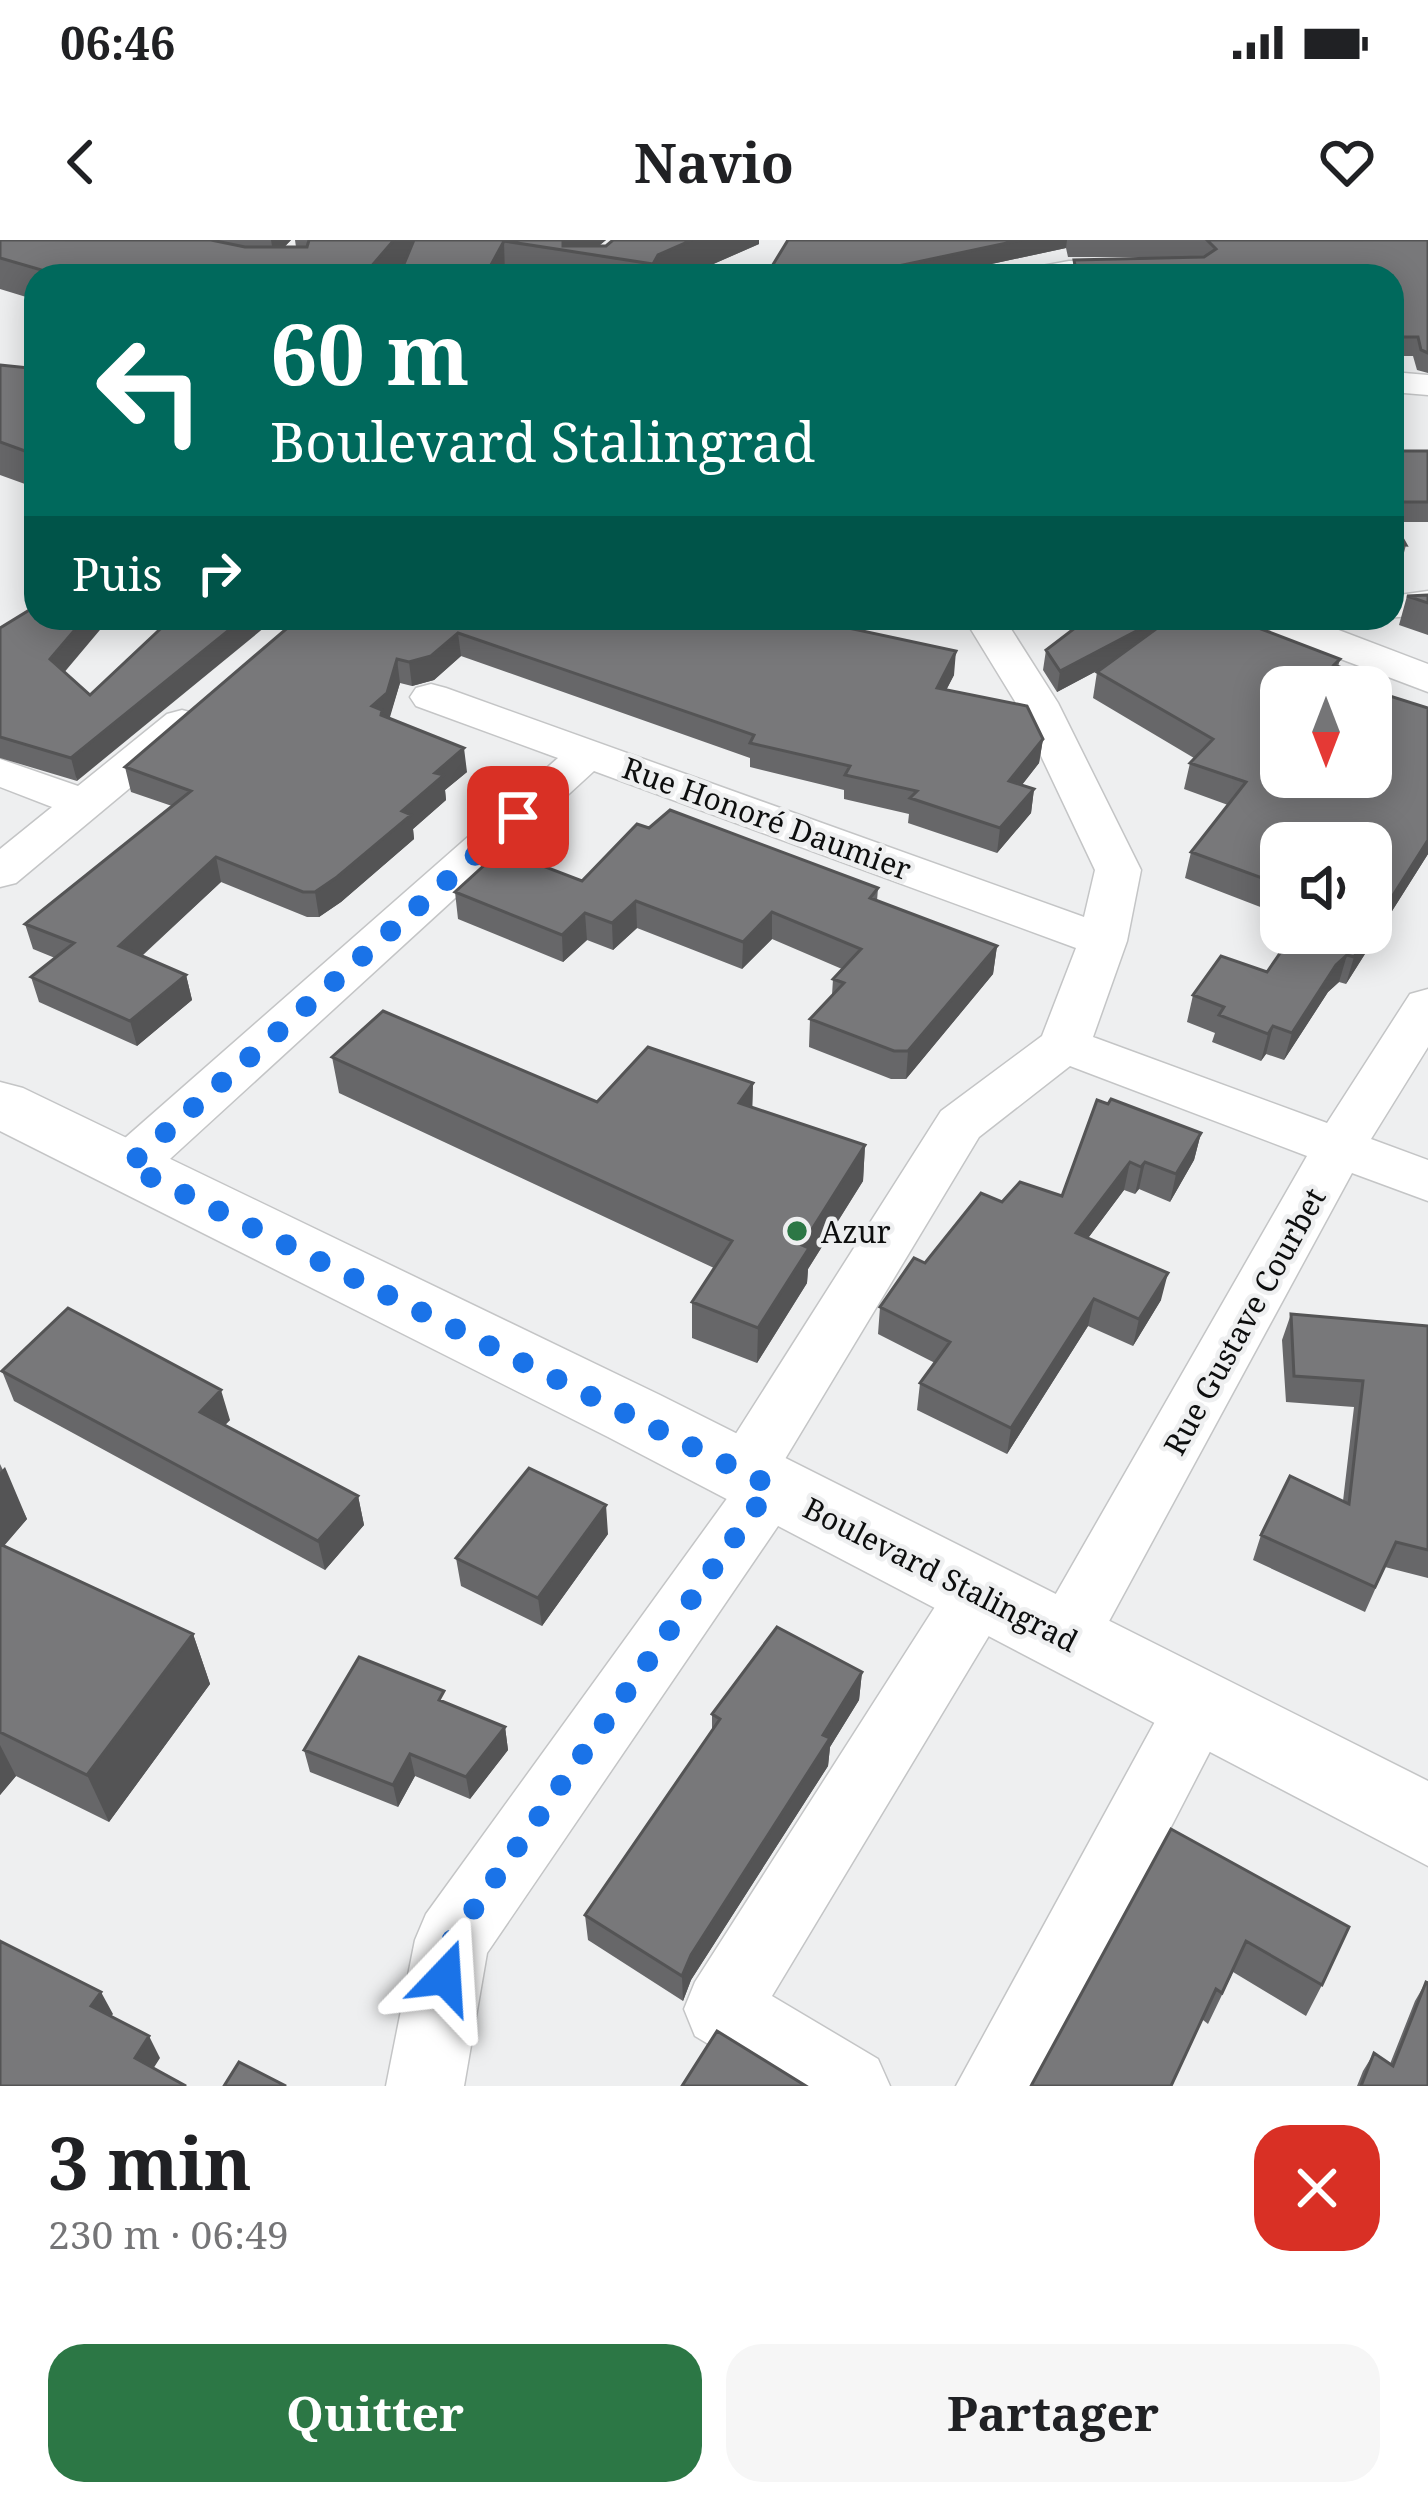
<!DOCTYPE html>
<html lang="fr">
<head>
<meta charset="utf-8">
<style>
  :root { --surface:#fff; --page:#f6f6f6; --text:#202124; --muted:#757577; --accent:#2c7745 }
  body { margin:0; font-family:"Noto Serif",serif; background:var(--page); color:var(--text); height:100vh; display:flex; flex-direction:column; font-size:45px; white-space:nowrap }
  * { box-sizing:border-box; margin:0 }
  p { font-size:39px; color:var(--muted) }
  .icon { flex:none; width:66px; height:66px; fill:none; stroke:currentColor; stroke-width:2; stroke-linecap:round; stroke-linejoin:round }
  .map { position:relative; height:1846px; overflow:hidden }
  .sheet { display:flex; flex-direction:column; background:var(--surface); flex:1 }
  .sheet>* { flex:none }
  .guide { position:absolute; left:24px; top:24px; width:1380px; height:366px; border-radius:36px; box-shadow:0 6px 30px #0003; background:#00695c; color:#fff; overflow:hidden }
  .needle { width:78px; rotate:180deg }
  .tools { position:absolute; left:1260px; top:426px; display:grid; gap:24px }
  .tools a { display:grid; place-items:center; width:132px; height:132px; border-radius:24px; background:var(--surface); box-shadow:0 6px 30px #0003; font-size:60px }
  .pin { position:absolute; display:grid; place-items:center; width:102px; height:102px; color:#fff; margin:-51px; border-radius:24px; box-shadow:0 6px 18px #0006 }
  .me { position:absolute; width:132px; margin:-66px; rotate:20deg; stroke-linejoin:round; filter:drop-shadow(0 0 9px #0008) }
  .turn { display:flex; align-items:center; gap:42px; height:252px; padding:0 48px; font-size:54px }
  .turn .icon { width:156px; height:156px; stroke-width:2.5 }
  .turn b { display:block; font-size:84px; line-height:102px }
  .then { display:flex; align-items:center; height:114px; padding:0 48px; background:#0003; gap:24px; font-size:45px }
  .round { display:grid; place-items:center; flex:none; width:126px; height:126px; border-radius:36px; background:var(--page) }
  .head { display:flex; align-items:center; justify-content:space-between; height:204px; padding:0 48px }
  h1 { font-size:72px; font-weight:700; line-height:90px }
  .button { display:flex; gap:24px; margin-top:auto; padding:24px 48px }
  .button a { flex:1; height:138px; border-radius:36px; background:var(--accent); color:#fff; font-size:48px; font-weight:700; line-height:138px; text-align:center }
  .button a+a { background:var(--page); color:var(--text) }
  .status { display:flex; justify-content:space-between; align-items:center; height:84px; padding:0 60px; background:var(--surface); direction:ltr }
  .status svg { height:33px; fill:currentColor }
  header { display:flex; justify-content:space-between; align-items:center; height:156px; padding:0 48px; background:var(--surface); font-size:54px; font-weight:700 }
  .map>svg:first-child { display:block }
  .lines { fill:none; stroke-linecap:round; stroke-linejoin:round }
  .lane-casing { stroke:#c4c5c6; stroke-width:3 }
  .street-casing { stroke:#c4c5c6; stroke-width:3 }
  .secondary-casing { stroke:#c4c5c6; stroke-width:3 }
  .lane { fill:#fff; fill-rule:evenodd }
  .street { fill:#fff; fill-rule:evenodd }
  .secondary { fill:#fff; fill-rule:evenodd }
  .wall { fill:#676769 }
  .shaded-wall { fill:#545455 }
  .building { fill:#78787a; stroke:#545455; stroke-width:3 }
  .route { stroke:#1a73e8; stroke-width:21; stroke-dasharray:0 37.8 }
  .poi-dot { fill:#2c7745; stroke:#eeeff0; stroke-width:4.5 }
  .labels { text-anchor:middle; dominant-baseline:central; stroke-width:9; stroke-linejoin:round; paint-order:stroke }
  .street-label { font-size:30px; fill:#0d0e0e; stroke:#eeeff0 }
  .poi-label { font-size:30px; fill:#0d0e0e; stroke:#eeeff0; text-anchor:start }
</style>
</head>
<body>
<div class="status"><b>06:46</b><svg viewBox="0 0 49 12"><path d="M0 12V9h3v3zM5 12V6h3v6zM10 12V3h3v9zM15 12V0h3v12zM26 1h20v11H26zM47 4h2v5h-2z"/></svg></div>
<header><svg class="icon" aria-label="back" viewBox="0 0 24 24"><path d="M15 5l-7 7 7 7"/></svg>Navio<svg class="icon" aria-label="heart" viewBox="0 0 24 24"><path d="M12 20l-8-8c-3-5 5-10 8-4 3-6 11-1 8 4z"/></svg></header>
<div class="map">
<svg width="1428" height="1846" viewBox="0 0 1428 1846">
  <rect width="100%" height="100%" fill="#eeeff0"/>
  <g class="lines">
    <g class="lane-casing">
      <path id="lane" d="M1069 21H1107L1115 26 1107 31 988 36Z"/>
    </g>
    <g class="street-casing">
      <path id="street" d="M1392 132 1428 135V155L1392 152Z
        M1428 351V375L1384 378H1392V356Z
        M964 378H1004L1058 463 1141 630 1127 701 1093 797 1327 883 1410 754 1428 749V807L1371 899 1428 920V961L1352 933 1088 1420 1065 1428 1042 1420 1032 1399 1042 1378 1307 916 1070 826 979 897 782 1224 793 1228 802 1246 793 1264 487 1713 464 1846H386L415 1700 426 1674 731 1253 723 1250 714 1232 723 1214 941 871 1042 796 1076 708 594 531 147 940 128 945 109 940 101 926 109 912 558 518 416 466 410 457 416 448 431 444 446 448 1084 677 1095 630 1016 463Z
        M1270 378H1307L1428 424V452L1272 393 1266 384Z
        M182 470 197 474 203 483 197 492 16 643 0 647V609L52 567 0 547V519L78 546 167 474Z
        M979 1326 1002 1334 1011 1354 1002 1374 772 1756 878 1819 890 1846H778L695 1796 684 1769 695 1742 956 1334Z
        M1199 1436 1223 1445 1233 1467 1037 1846H956L1175 1445Z"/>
    </g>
    <g class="secondary-casing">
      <path id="secondary" d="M0 842 23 848 660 1155 1428 1541V1626L608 1197 0 891Z"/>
    </g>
    <use href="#lane" class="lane"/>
    <use href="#street" class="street"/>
    <use href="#secondary" class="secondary"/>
  </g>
  <path class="wall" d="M0 0H291L284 7H296L295 0H606L599 6H606L613 0H759V4L686 36H516L403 27 395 36H36V60L0 49Z
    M788 0H1428V133L1417 130 1413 116H1392V36H1072L1074 20 1203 17H1068L1066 8 936 36H766Z
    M0 125 29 128 36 125V248L0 235Z
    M1392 211H1428V282H1393L1406 305 1401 324H1392Z
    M1428 355V395L1399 385 1407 356Z
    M299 378 954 435 946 450 1043 499 1039 523 1022 545 1034 549 1031 573 997 613 908 583 909 574 844 559V550L750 527V518L461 416 434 440 412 446 400 443 389 478 467 532 445 550 446 560 413 589 414 599 341 662 319 677H307L221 642 142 716 186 735 192 760 137 806 39 762 31 737 55 718 33 709 25 684 172 566 131 552 125 527Z
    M1088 378H1232L1340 419 1338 427 1358 434 1355 445 1360 447H1281V537H1371V450L1428 468V614L1346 744 1339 742 1328 752 1284 820 1266 814 1261 821 1212 802 1215 793 1187 782 1193 755 1221 716 1267 732 1294 693H1371V603H1281V675L1185 638 1191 612 1228 565 1184 549 1190 523 1194 518 1093 458 1097 432 1108 425 1057 452 1043 430 1046 410Z
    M0 388 65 432 77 541 0 518Z
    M649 588 878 648 877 661 997 706 993 734 906 839H891L809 807 810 779 832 755 833 739 842 729 772 699 742 729 637 688 613 710 587 700 563 722 458 679 455 652 582 641Z
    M332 817 597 862 753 843 752 867 865 905 863 941 808 1029 807 1043 757 1123 692 1098V1062L714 1028 339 853Z
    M1097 860 1201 893 1194 920 1170 962 1139 949 1135 954 1124 950 1088 998 1161 1060 1133 1106 1088 1086 1007 1214 917 1170 920 1143 935 1123 878 1094 880 1067 925 1023 1002 962 1062 956Z
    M1291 1074 1428 1086V1338L1385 1327 1365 1372 1253 1320 1261 1295 1343 1261 1354 1167 1286 1162 1282 1100Z
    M2 1131 230 1180 225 1185 358 1256 364 1285 325 1330 14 1161Z
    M0 1224 27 1279 4 1306 193 1394 210 1444 109 1582 16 1536 0 1555Z
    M608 1294 542 1386 461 1346 456 1318Z
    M862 1432 859 1460 830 1507 828 1526 691 1740 683 1761 588 1700 585 1675 712 1491V1474Z
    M447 1463 505 1487 508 1510 470 1559 415 1536 398 1567 310 1532 304 1510Z
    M1171 1589 1322 1745 1306 1776 1233 1732 1208 1784 1203 1780Z
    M1426 1742 1428 1846H1357L1363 1831 1374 1813 1390 1824 1415 1761Z"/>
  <path class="shaded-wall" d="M271 0H291L274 18Z
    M394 0H425L395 36H363Z
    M563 0H606L588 14 563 10Z
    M692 0H759V4L686 36H654L653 24 658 15Z
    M1021 0H1067L1066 8 936 36H851Z
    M504 1 505 36H485Z
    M85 378H110L57 441 50 419Z
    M244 378H276L77 541 71 518Z
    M1161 378H1196L1057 452 1060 431Z
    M458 393 461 416 434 440 412 446 409 422Z
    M956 411 954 435 935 472 937 448Z
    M397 419 400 443 390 477 384 483 372 466Z
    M1043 499 1039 523 1006 565 1009 541Z
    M464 508 467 532 445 550 446 560 413 589 414 599 341 662 319 677 315 652 402 571 435 533Z
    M1034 549 1031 573 997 613 1000 588Z
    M1428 600V614L1346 744 1354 717Z
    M216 617 221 642 125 731 119 706Z
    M636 661 637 688 613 710 612 683Z
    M772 672V699L742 729 743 702Z
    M585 673 587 700 563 722 562 695Z
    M997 706 993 734 906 839 908 811Z
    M1347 715 1339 742 1328 752 1284 820 1292 793 1336 725Z
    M186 735 192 760 137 806 130 781Z
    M1273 786 1266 814 1261 821 1268 794Z
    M753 843 752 878 739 863Z
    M1201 893 1194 920 1170 962 1176 934Z
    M865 905 863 941 808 1029 807 1043 757 1123 758 1088 802 1005Z
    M1130 922 1124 950 1071 1021 1076 993Z
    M1145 922 1139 949 1135 954 1141 927Z
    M1168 1033 1161 1060 1133 1106 1139 1079Z
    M1094 1059 1088 1086 1007 1214 1011 1188Z
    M221 1150 230 1180 209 1201 200 1172Z
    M5 1227 27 1279 0 1310V1232Z
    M358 1256 364 1285 325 1330 318 1301Z
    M606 1265 608 1294 542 1386 538 1358Z
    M193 1394 210 1444 109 1582 87 1535Z
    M862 1432 859 1460 830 1507 828 1526 691 1740 683 1761 682 1736 691 1715Z
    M505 1487 508 1510 470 1559 466 1537Z
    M0 1505 16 1536 0 1555Z
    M410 1514 415 1536 398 1567 393 1545Z
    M101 1752 113 1774 103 1788 91 1766Z
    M149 1796 160 1818 146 1840 135 1818Z"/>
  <path class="building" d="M0 0H211L245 7H307L309 0H394L363 36H62L0 18Z
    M414 0H563V6H606L613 0H692L658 15 653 24 504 1 485 36H399Z
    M788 0H1021L851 36H766Z
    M1207 0H1428V113L1421 110 1418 97H1392V36H1077L1074 20 1204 17 1216 9Z
    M0 125 29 128 36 125V215L0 202Z
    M1392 211H1428V262H1392Z
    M1392 280 1406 305 1392 304Z
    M1428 355V363L1407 356Z
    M36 366V378H85L50 419 90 455 172 378H244L71 518 0 497V388Z
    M299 378H802L956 411 937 448 1027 466 1043 499 1009 541 1034 549 1000 588 910 558 917 551 845 535 850 526 750 503 754 495 458 393 431 416 409 422 397 419 387 453 372 466 382 470 381 475 464 508 435 533 444 535 402 571 411 575 337 637 315 652H303L216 617 119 706 186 735 130 781 31 737 74 703 25 684 191 551 125 527Z
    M1088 378H1161L1060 431 1046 410Z
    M1171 378H1232L1340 419 1334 425 1358 434 1347 443 1360 447H1281V537H1371V450L1428 468V600L1371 690V603H1281V645L1191 612 1246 542 1190 523 1213 499 1097 432Z
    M670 570 878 648 870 658 997 706 908 811H894L810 779 844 743 833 739 861 709 772 672 743 702 636 661 612 683 585 673 562 695 455 652 501 610 582 641 637 584 649 588Z
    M1294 693H1369L1354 717 1347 715 1336 725 1292 793 1273 786 1268 794 1219 775 1224 767 1193 755 1221 716 1267 732Z
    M383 771 597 862 648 807 753 843 739 863 865 905 802 1005 809 1008 758 1088 692 1062 732 1001 332 817Z
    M1111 859 1201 893 1176 934 1145 922 1141 927 1130 922 1076 993 1168 1033 1139 1079 1094 1059 1011 1188 920 1143 950 1102 880 1067 914 1018 925 1023 981 953 1002 962 1020 942 1062 956 1097 860 1108 864Z
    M68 1068 221 1150 200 1172 358 1256 318 1301 2 1131Z
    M1291 1074 1428 1086V1310L1396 1302 1375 1347 1261 1295 1290 1236 1349 1264 1363 1141 1294 1136Z
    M529 1228 606 1265 538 1358 456 1318Z
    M0 1304 193 1394 87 1535 0 1492Z
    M777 1387 862 1432 823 1495 830 1498 691 1715 682 1736 585 1675 720 1479 712 1474Z
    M359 1417 444 1451 439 1460 505 1487 466 1537 410 1514 393 1545 304 1510Z
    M1171 1589 1349 1687 1322 1745 1246 1701 1222 1753 1216 1749 1171 1846H1031Z
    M0 1701 101 1752 91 1766 149 1796 135 1818 186 1846H0Z
    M1426 1742 1428 1743V1846H1361L1374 1813 1393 1826Z
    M717 1791 806 1846H682Z
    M239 1822 286 1846H224Z"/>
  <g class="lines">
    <path class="route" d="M445 1737 452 1700 771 1246 128 926 518 577"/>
  </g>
  <circle class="poi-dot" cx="797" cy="991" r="12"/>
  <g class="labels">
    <g class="street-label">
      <text transform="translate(767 578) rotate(20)">Rue Honoré Daumier</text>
      <text transform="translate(1244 1081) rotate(-61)">Rue Gustave Courbet</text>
      <text transform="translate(941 1334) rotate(27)">Boulevard Stalingrad</text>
    </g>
    <g class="poi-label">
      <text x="821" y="991">Azur</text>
    </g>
  </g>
</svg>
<div class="tools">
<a><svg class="needle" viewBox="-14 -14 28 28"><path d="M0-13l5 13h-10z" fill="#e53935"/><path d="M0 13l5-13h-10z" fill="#757577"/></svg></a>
<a><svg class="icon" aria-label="sound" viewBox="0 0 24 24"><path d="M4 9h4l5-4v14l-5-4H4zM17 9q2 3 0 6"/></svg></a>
</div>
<div class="pin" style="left:518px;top:577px;background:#d93025"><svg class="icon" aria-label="arrive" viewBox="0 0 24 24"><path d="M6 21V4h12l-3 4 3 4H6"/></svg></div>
<svg class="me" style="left:445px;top:1737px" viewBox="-20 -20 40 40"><path d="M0-17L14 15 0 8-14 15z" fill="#1a73e8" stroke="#fff" stroke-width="4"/></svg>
<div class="guide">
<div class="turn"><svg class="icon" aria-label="left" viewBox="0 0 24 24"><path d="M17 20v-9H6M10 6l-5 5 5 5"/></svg><div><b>60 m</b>Boulevard Stalingrad</div></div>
<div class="then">Puis<svg class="icon" aria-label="right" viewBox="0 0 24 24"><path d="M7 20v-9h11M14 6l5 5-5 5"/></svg></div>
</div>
</div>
<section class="sheet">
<div class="head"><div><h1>3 min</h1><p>230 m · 06:49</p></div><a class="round" style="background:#d93025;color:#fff"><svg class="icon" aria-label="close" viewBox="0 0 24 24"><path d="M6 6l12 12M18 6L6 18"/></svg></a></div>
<div class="button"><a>Quitter</a><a>Partager</a></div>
</section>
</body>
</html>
